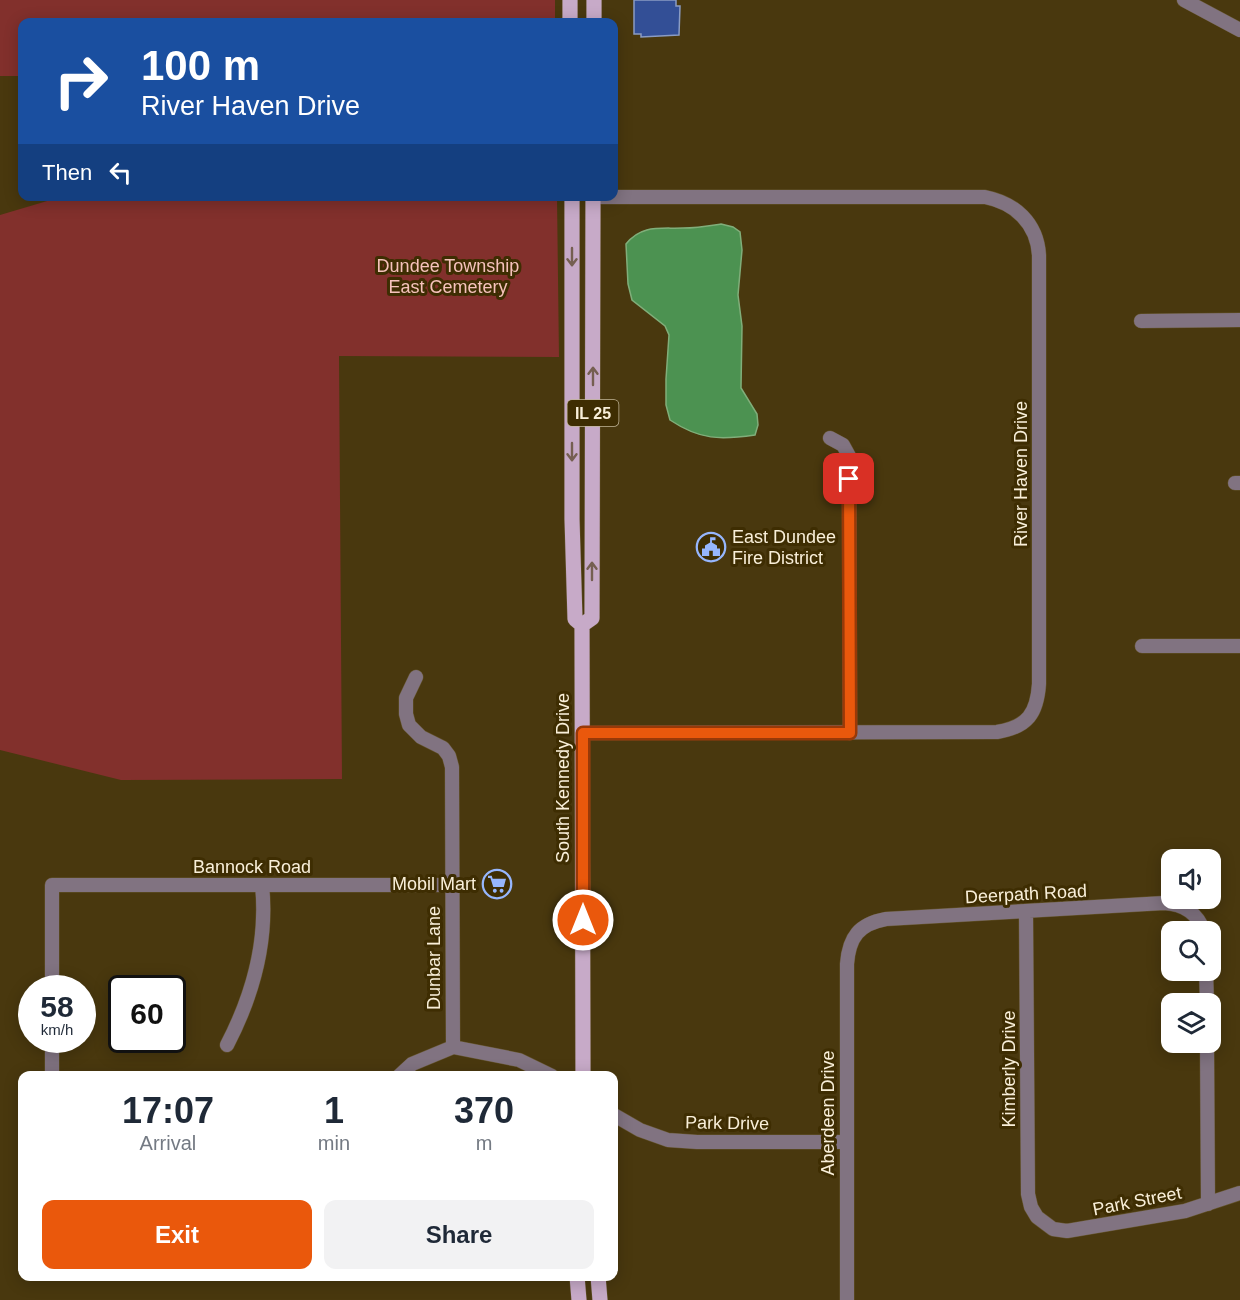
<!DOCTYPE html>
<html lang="en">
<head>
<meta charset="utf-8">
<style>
  :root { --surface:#fff; --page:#f2f2f3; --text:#1f2937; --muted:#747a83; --accent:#ea580c }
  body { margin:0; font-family:Helvetica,sans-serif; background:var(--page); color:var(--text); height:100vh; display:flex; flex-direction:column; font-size:22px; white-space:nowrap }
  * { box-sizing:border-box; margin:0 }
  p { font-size:20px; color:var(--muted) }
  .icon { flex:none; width:33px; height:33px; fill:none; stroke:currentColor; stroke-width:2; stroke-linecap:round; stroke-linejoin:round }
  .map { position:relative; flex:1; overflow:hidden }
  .panel { position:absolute; left:18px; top:1071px; width:600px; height:210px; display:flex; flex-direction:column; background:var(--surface); border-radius:12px; box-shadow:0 3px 15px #0003 }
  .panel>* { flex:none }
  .banner { position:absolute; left:18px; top:18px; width:600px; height:183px; border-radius:12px; box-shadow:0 3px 15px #0003; background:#1a4fa0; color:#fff; overflow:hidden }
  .tools { position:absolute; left:1161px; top:849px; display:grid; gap:12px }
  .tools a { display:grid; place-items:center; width:60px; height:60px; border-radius:12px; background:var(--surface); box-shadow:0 3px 15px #0003; font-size:30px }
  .speed { position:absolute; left:18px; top:975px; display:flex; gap:12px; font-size:30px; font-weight:700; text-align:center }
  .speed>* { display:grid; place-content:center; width:78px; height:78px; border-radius:50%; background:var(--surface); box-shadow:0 3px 15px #0003; line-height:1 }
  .speed small { font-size:15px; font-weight:400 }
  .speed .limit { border:3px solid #111; border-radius:9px; background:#fff; color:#111 }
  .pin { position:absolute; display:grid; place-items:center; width:51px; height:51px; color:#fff; margin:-26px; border-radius:12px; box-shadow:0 3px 9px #0006 }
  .me { position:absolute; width:66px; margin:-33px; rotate:0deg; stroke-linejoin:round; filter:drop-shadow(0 0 4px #0008) }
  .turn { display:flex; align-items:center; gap:21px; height:126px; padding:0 24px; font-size:27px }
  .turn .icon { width:78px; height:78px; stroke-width:2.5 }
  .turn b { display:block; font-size:42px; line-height:51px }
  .then { display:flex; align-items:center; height:57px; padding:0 24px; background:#0003; gap:12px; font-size:22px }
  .eta { display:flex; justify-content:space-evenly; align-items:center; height:102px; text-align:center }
  .eta b { font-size:36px; font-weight:800; line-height:42px }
  .action { display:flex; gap:12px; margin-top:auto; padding:12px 24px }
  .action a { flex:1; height:69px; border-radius:12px; background:var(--accent); color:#fff; font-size:24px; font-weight:800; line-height:69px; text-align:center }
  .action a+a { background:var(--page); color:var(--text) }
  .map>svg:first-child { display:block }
  .green { fill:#82302c }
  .water { fill:#4c9251; stroke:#80ae7a; stroke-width:1.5 }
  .building { fill:#334f96; stroke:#8a9cc4; stroke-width:1.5 }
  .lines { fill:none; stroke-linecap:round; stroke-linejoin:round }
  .minor-casing { stroke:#65552e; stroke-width:15 }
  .major-casing { stroke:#65552e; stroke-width:16 }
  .minor { stroke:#817381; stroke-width:14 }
  .major { stroke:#c7aac8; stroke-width:15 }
  .oneway { stroke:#755f51 }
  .route-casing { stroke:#983908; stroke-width:15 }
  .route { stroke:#ea580c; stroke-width:10 }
  .labels { text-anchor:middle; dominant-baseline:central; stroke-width:6; stroke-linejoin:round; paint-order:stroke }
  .shield { fill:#3e2d02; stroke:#c1b598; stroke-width:1.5 }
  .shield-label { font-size:16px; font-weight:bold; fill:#f9efd9 }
  .park-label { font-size:18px; fill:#f6c2bc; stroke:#3e2d02 }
  .street-label { font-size:18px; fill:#f9efd9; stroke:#3e2d02 }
  .poi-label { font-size:18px; fill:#f9efd9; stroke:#3e2d02; text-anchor:start }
</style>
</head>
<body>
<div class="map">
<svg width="1240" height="1300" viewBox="0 0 1240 1300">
  <rect width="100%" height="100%" fill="#49380e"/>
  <path class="green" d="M0 0H555V22H22V76H0Z
    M64 196 557 197 559 357 339 356 342 779 121 780 0 750V215Z"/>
  <path class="water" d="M721 224 733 227 740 232 742 250 738 295 742 326 741 388 757 414 758 425 755 435C720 440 700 440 670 420L666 405V379L669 335 665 326 632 300 628 284 626 244C642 224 661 229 683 228 696 228 708 226 721 224Z"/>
  <path class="building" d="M634 0H676V6H680L679 35 641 37V34H634Z"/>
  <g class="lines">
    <g class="minor-casing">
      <path id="minor" d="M1184 0 1240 30
        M1141 321 1240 320
        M830 438 843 445 849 456 850 733
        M1235 483H1240
        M1142 646H1240
        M416 677 406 698V714L409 725 421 737 443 748 449 756 452 767 453 1047
        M583 733 997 732C1028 727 1037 713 1039 684V255C1037 223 1015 203 985 197H593
        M1026 913 1028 1194 1031 1207 1037 1217 1053 1229 1067 1231 1185 1211 1240 1193
        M1206 970 1207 1004
        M52 988V885H452
        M52 1040V1076
        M1207 1042 1208 1204
        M227 1045C253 995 268 942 262 885
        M399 1076 412 1064 453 1047 519 1060 552 1076
        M614 1115 640 1130 668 1140 697 1142H846
        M847 1300V964C849 937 859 924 886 919L1164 903C1183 904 1198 913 1204 932"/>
    </g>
    <g class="major-casing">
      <path id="major" d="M570 0V22
        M594 0V22
        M572 196V519L575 619 582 625
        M582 625 583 1076
        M582 625 592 618 593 196
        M577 1276 579 1300
        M598 1276 600 1300"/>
    </g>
    <use href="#minor" class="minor"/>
    <use href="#major" class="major"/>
  </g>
  <defs><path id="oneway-shaft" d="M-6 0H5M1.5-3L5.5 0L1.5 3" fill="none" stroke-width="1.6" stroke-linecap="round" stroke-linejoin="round" transform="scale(1.5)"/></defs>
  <g class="oneway">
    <use href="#oneway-shaft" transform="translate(572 257) rotate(90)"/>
    <use href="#oneway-shaft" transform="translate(593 376) rotate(-90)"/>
    <use href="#oneway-shaft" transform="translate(572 452) rotate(90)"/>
    <use href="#oneway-shaft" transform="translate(592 571) rotate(-90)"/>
  </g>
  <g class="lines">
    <g class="route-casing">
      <path id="route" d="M583 920V733H850L849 479"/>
    </g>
    <use href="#route" class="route"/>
  </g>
  <defs>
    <g id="civic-ring" transform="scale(1.5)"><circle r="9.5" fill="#3e2d02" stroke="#96b6fd" stroke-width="1.5"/><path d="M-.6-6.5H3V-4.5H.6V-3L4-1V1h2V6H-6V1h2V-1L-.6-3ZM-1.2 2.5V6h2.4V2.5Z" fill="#96b6fd"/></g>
    <g id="supermarket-ring" transform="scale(1.5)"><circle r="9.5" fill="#3e2d02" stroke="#96b6fd" stroke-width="1.5"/><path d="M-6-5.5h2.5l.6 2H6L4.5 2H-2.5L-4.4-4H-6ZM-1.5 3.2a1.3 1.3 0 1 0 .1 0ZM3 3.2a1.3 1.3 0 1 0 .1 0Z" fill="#96b6fd"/></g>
  </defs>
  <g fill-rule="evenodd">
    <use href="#civic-ring" x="711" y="547"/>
    <use href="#supermarket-ring" x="497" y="884"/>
  </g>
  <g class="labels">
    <rect class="shield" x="567.5" y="400" width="51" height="26" rx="4.5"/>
    <g class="shield-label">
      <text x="593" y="413">IL 25</text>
    </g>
    <g class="park-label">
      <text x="448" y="266">Dundee Township<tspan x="448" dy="21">East Cemetery</tspan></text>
    </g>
    <g class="street-label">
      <text transform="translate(1021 474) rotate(-90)">River Haven Drive</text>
      <text transform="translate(563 778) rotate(-90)">South Kennedy Drive</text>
      <text x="252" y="867">Bannock Road</text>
      <text transform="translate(1026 894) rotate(-3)">Deerpath Road</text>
      <text transform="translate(434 958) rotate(-90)">Dunbar Lane</text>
      <text transform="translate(1009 1069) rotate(-90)">Kimberly Drive</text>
      <text transform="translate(828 1113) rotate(-90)">Aberdeen Drive</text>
      <text transform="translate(727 1123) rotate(1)">Park Drive</text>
      <text transform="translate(1137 1201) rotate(-11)">Park Street</text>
    </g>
    <g class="poi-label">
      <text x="732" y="537">East Dundee<tspan x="732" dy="21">Fire District</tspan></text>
      <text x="476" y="884" text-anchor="end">Mobil Mart</text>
    </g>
  </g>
</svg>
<div class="tools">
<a><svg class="icon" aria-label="sound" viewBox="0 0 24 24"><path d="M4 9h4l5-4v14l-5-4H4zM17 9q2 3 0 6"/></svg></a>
<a><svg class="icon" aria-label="search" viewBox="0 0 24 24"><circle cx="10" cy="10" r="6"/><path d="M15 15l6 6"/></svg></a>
<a><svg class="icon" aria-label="layers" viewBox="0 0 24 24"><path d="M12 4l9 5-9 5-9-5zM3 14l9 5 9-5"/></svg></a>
</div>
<div class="speed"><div>58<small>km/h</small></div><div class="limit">60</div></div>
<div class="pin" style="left:849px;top:479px;background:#d93025"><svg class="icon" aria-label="arrive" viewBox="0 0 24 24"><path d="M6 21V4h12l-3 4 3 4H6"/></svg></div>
<svg class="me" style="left:583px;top:920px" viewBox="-20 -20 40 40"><circle r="17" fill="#ea580c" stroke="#fff" stroke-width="3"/><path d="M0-11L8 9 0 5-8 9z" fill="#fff"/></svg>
<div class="banner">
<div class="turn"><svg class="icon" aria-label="right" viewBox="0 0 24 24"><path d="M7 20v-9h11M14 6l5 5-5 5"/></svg><div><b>100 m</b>River Haven Drive</div></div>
<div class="then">Then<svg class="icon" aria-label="left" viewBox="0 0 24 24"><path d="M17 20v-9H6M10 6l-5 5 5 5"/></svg></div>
</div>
<section class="panel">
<div class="eta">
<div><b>17:07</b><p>Arrival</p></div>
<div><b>1</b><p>min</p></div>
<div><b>370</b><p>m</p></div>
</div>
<div class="action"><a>Exit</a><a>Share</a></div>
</section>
</div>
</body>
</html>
